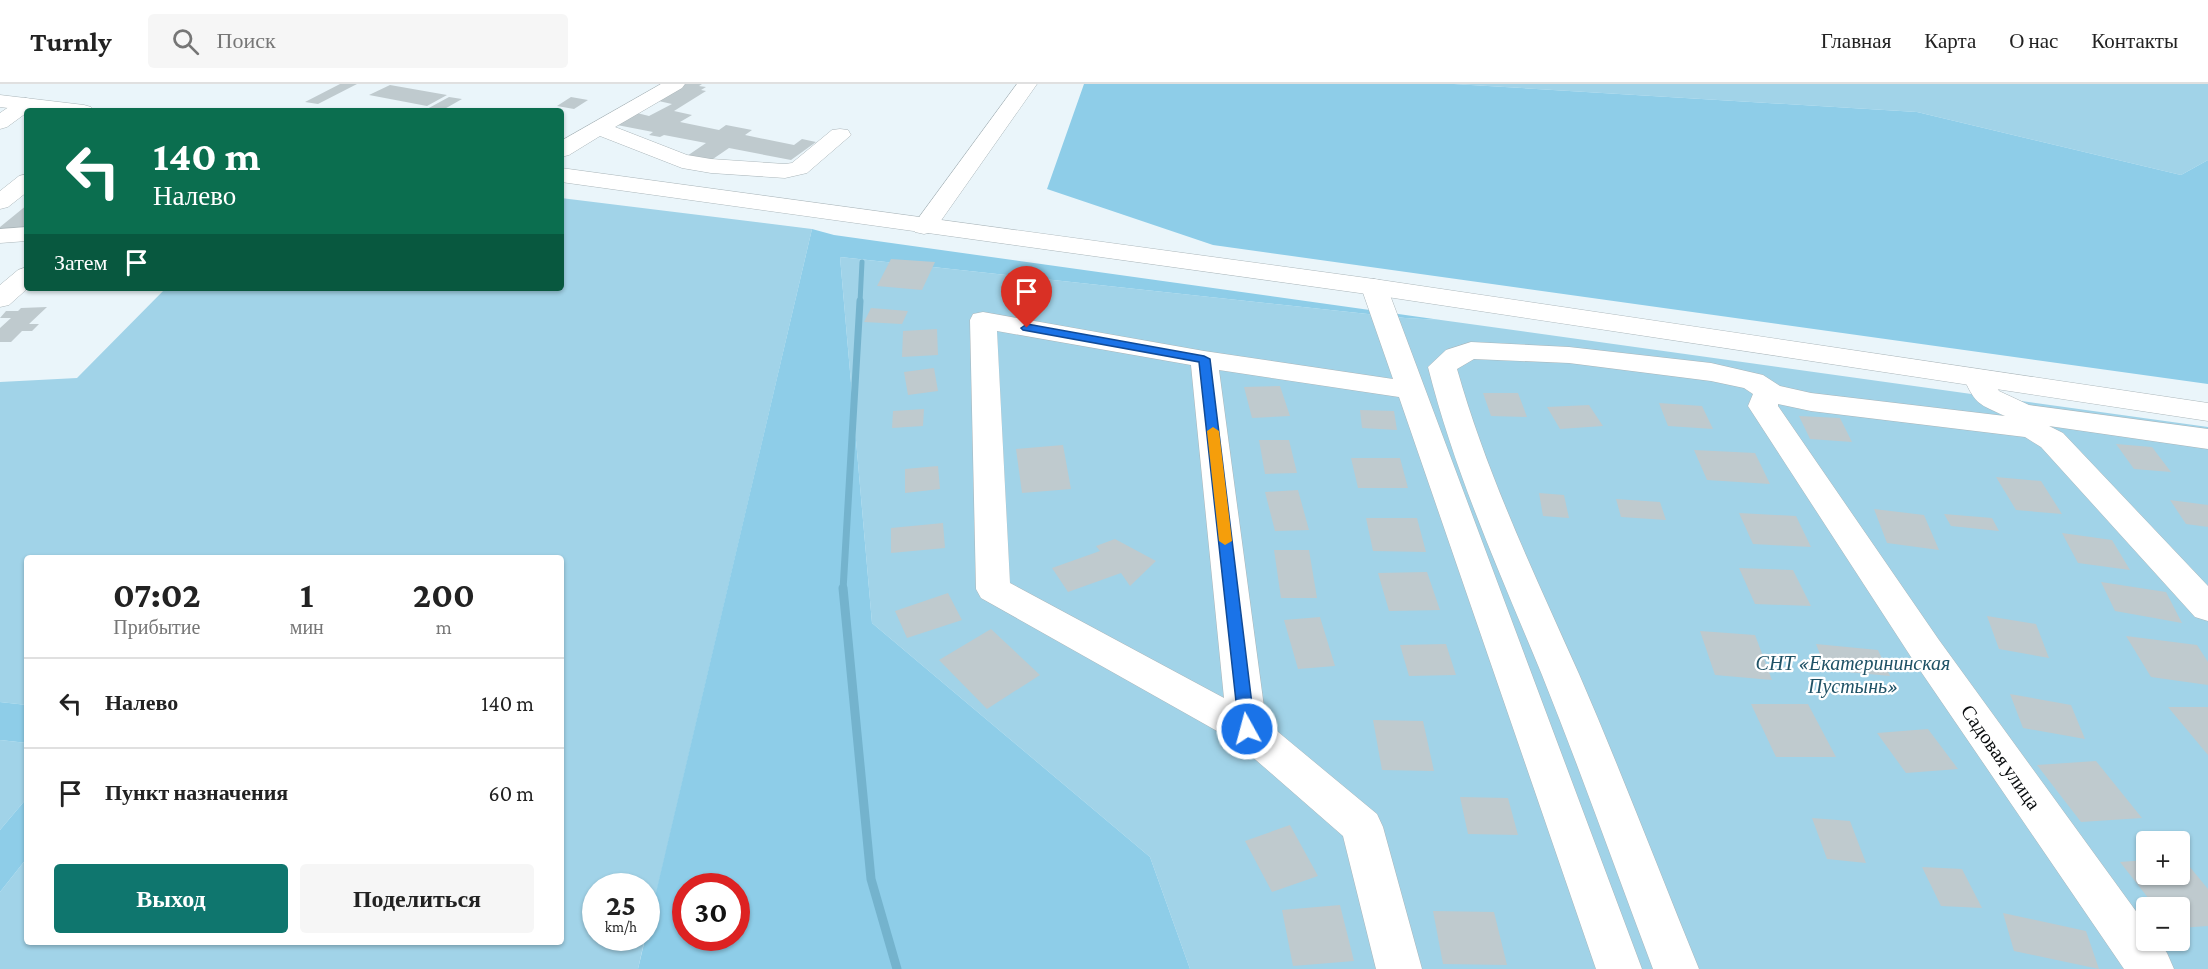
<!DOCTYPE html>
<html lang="ru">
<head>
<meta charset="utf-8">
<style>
  :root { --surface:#fff; --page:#f6f6f6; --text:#222; --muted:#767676; --line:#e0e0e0; --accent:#0f766e }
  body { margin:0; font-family:"Crimson Pro",serif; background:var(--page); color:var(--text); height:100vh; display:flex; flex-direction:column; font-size:22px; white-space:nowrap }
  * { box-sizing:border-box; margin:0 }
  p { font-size:20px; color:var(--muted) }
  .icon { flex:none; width:33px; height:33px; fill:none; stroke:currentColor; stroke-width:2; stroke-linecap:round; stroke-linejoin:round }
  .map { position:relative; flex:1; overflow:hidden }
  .details { position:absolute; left:24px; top:471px; width:540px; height:390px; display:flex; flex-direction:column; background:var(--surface); border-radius:6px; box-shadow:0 2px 4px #0004 }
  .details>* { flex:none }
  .guide { position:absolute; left:24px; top:24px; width:540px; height:183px; border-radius:6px; box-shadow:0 2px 4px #0004; background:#0b6e4f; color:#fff; overflow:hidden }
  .tools { position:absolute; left:2136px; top:747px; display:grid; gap:12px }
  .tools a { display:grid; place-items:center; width:54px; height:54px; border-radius:6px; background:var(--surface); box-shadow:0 2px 4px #0004; font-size:30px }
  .speed { position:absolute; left:582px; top:789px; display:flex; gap:12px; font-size:30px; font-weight:700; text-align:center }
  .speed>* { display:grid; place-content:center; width:78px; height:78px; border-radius:50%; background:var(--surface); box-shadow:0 2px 4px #0004; line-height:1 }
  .speed small { font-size:15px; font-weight:400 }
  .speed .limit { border:9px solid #d22; background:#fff; color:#111 }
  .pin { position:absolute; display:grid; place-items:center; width:51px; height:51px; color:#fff; margin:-62px -26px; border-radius:50% 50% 50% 0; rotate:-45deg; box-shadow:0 0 6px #0007 }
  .pin .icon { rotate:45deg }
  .me { position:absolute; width:66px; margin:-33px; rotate:353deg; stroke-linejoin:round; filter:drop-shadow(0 0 4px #0008) }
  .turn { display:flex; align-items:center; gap:21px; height:126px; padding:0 30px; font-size:27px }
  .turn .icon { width:78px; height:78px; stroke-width:2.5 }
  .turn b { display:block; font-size:42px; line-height:51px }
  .then { display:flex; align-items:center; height:57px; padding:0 30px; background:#0003; gap:12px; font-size:22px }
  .eta { display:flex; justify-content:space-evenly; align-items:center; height:102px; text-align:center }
  .eta b { font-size:36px; font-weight:700; line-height:42px }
  .button { display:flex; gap:12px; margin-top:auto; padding:12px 30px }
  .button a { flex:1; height:69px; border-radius:6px; background:var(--accent); color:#fff; font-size:24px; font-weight:700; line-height:69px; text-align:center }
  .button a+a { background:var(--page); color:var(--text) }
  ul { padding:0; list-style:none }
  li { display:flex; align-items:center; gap:18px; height:90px; padding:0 30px; border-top:2px solid var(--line) }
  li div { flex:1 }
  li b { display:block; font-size:22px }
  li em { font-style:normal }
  header { display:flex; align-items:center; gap:36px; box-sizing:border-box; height:84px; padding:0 30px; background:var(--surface); border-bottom:2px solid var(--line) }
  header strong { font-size:28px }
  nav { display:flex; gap:33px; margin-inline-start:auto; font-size:21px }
  .search { width:420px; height:54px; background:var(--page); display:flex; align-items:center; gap:15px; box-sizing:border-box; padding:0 21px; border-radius:6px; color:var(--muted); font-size:22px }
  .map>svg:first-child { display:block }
  .green { fill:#a1d3e8; fill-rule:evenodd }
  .forest { fill:#8ecde8; fill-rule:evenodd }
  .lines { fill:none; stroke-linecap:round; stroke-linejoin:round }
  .stream-far2 { stroke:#74b3cd; stroke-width:5 }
  .stream-far1 { stroke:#74b3cd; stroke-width:7 }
  .stream { stroke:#74b3cd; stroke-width:9 }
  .building { fill:#bfcace }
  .minor-casing { stroke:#abb6ba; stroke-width:1 }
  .major-casing { stroke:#abb6ba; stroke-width:1 }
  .minor { fill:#fff; fill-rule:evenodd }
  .major { fill:#fff; fill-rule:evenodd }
  .route { fill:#1a73e8; stroke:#114b97; stroke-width:1.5 }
  .slow { fill:#f59e0b }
  .labels { text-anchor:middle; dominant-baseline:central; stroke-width:4.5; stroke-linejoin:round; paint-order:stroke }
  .park-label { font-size:20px; font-style:italic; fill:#1f5266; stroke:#fff }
  .street-label { font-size:20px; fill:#0a0d0f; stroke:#fff }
</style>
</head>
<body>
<header>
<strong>Turnly</strong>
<div class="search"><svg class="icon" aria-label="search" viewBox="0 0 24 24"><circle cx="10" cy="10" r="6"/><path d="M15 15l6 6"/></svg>Поиск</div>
<nav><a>Главная</a><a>Карта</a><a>О нас</a><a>Контакты</a></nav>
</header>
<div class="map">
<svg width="2208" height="885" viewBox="0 0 2208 885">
  <rect width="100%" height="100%" fill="#eaf5fa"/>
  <path class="green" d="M1454 0H2208V76L2181 91 1917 28Z
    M561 114 812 145 647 849 646 802H596V854H645L638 885H0V808L27 774V858H561V474H27V621L0 618V298L77 294 166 204H561Z
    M840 173 1405 234 1441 236 2208 343V885H1190L1150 773 872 539ZM2146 758H2180V790H2146ZM2146 824H2180V856H2146Z
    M0 656 27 659V714L0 746Z"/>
  <path class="forest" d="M1084 0H1454L1917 28 2181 91 2208 76V300L1213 161 1047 105Z
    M812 145 834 151 1441 236 1405 234 840 173 872 539 1150 773 1190 885H638ZM686 802H736V854H686Z
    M0 618 27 621V659L0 656Z
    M27 714V774L0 808V746Z"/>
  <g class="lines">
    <path class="stream-far2" d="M860 218 862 178"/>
    <path class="stream-far1" d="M843 506 860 217"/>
    <path class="stream" d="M843 504 871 795 897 885"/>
  </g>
  <path class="building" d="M340 0H357L318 20 305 18Z
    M681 0H702L699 2 706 3 701 6 706 7 674 27 692 31 680 38 719 46 726 41 752 46 745 51 794 61 802 55 816 58 791 76 729 64 710 77 687 72 706 59 664 51 660 53 649 51 653 48 617 41 637 29 649 32 672 20 654 16Z
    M390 1 447 11 427 22 369 11Z
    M449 13 462 15 441 27 427 25Z
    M571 13 588 16 574 25 557 22Z
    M27 121V143L0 150V143Z
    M891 175 935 178 922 206 877 202Z
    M47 223 29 240H39L32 247H22L11 258H0V244L11 234H0L6 227H18L21 224Z
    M871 224 908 227 902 240 864 238Z
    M937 245 938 271 902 273 903 247Z
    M934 284 938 307 908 311 904 288Z
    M1280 302 1290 332 1252 334 1244 303Z
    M1483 309H1518L1527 333 1491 332Z
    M1659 319 1702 322 1713 345 1668 342Z
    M1589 321 1603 342 1560 345 1547 323Z
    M924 325 923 342 892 344 893 327Z
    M1360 326 1394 327 1397 346 1362 344Z
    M1799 332 1840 334 1852 358 1810 355Z
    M1259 356H1289L1297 389 1265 390Z
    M2116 360 2152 363 2171 388 2134 385Z
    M1063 361 1071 405 1022 409 1016 365Z
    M1694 366 1755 369 1770 400 1707 396Z
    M1351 374H1400L1408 404H1358Z
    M938 382 940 405 905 409V385Z
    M1996 393 2041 397 2062 430 2016 426Z
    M1298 406 1309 446 1275 447 1265 408Z
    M1539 409 1564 411 1569 434 1543 432Z
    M1616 415 1660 418 1666 436 1621 433Z
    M2170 416 2208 421V443L2186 440Z
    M1874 425 1924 431 1939 466 1887 459Z
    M1739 429 1796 432 1811 463 1753 460Z
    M1944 430 1992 434 1999 447 1951 442Z
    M1366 434H1417L1426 468 1373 467Z
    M943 439 945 464 891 469V444Z
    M2062 449 2112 456 2130 486 2078 479Z
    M1115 455 1156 477 1130 502 1121 489 1068 508 1052 484 1100 467 1096 462Z
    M1274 466H1309L1317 514H1281Z
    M1739 484 1793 486 1811 522 1755 520Z
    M1427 488 1440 526 1389 527 1378 489Z
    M2101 498 2166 508 2182 539 2115 527Z
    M948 509 962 536 907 554 895 527Z
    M1987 532 2036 540 2049 574 1999 565Z
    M1320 533 1335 582 1298 585 1284 536Z
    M991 545 1040 591 987 625 939 576Z
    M1700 547 1755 551 1772 596 1715 591Z
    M2126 552 2197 561 2208 578V601L2151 593Z
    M1446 560 1456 591 1409 592 1400 561Z
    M1816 560 1878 566 1890 592 1826 586Z
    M2010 610 2071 621 2085 655 2023 644Z
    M1751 620H1808L1836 673H1776Z
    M2168 623H2208V671Z
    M1373 636 1423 637 1434 687 1382 686Z
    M1928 645 1958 685 1906 689 1877 649Z
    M2096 677 2142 734 2081 738 2037 681Z
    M1460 713 1508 714 1518 751 1468 750Z
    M1812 734 1850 737 1866 779 1827 775Z
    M1290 741 1318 792 1272 808 1245 757Z
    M2180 771 2208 805V842L2180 844V824H2156L2120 778 2146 776V790H2180Z
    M1922 783 1962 785 1982 824 1941 822Z
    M1340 821 1354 877 1293 882 1282 826Z
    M1433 827 1494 828 1507 881 1443 880Z
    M2003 829 2086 847 2099 885 2014 867Z"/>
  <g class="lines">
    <g class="minor-casing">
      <path id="minor" d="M661 0H685L682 4 615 43 687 71 711 75 785 80 792 79 832 46 840 45 848 46 851 51 807 89 785 94 711 89 682 84 600 52 569 71 561 73V57Z
        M1017 0H1037L933 148 924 150 915 148 912 143Z
        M26 14 33 16 36 20 33 24 7 43 0 45V29L19 16Z
        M27 90V108L8 123 0 125V107L19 92Z
        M27 143V157L0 159V145Z
        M27 183 28 204 9 221 0 223V201L18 186Z
        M1374 195 1383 197 1387 203 1642 885H1596L1399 313 1219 286 1266 638 1377 730 1383 743 1422 885H1376L1343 752 1233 656 981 514 976 505 970 236 973 230 983 228 1204 267 1393 295 1361 203 1365 197ZM997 247 1191 281 1224 614 1010 499Z
        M1471 258 1569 263 1711 279 1763 291 1780 302 1811 309 2005 332C1979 320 1976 321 1964 295L1968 289 1978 286 1988 289 1999 307 2029 321 2208 345V365L2049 342 2063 349 2208 502V537L2195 533 2041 363 2025 353 1811 327 1778 320V322L1939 556 2146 841V856H2158L2167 869 2174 885H2124L1913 576 1748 322 1753 310 1744 304 1711 297 1569 279 1474 275 1457 285C1487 391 1534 489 1579 590 1621 687 1659 787 1699 885H1653C1616 787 1581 688 1542 591 1500 489 1455 390 1428 283L1446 266Z"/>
    </g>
    <g class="major-casing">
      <path id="major" d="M0 11 84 21 91 23 94 27H32L0 23Z
        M561 84 1374 195 2208 319V337L1374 211 561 98Z"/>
    </g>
    <use href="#minor" class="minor"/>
    <use href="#major" class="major"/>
  </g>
  <path class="route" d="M1027 240 1204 272 1210 275 1255 645 1253 649 1247 651 1242 649 1239 645 1199 278 1023 246 1021 244Z"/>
  <path class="slow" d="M1213 343 1219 347 1232 457 1225 461 1219 457 1207 347Z"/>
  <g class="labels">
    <g class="park-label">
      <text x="1853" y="579">СНТ «Екатерининская<tspan x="1853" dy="23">Пустынь»</tspan></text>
    </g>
    <g class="street-label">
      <text transform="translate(2001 673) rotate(55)">Садовая улица</text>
    </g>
  </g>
</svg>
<div class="tools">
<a>+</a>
<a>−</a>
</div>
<div class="speed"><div>25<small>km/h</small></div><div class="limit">30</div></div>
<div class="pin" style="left:1027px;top:244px;background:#d93025"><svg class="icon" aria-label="arrive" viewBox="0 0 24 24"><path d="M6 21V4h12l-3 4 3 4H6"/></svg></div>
<svg class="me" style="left:1247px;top:645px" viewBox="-20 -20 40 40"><circle r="17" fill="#1a73e8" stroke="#fff" stroke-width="3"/><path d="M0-11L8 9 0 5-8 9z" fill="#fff"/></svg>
<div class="guide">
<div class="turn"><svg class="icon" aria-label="left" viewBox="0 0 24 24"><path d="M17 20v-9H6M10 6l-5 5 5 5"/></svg><div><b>140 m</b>Налево</div></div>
<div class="then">Затем<svg class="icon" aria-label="arrive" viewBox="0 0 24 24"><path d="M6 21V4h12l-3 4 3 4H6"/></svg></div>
</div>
<section class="details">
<div class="eta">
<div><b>07:02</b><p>Прибытие</p></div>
<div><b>1</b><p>мин</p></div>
<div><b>200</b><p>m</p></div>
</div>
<ul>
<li><svg class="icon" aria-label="left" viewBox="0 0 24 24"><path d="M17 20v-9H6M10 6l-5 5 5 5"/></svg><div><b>Налево</b></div><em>140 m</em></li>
<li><svg class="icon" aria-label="arrive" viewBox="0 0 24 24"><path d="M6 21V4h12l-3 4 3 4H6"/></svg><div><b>Пункт назначения</b></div><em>60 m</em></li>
</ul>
<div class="button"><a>Выход</a><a>Поделиться</a></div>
</section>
</div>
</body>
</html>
